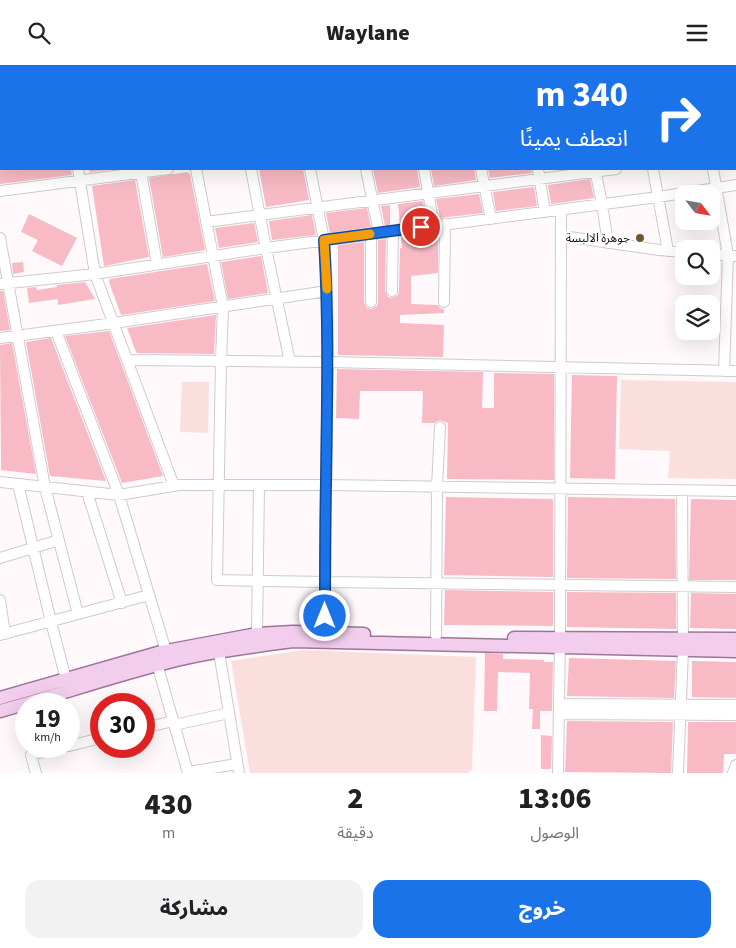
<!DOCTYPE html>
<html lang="ar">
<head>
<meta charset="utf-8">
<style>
  :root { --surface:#fff; --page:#f2f2f2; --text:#202124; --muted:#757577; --accent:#1a73e8 }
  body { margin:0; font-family:"Source Sans 3","Noto Sans Arabic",sans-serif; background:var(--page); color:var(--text); direction:rtl; height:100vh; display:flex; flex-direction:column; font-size:19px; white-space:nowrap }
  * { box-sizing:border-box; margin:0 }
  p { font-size:16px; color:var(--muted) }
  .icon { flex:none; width:28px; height:28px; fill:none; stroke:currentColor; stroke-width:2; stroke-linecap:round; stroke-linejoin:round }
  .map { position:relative; height:708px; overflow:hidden; direction:ltr }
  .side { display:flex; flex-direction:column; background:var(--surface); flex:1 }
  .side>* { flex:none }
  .top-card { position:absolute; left:0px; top:0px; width:736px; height:105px; box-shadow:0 5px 20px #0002; direction:rtl; background:#1a73e8; color:#fff; overflow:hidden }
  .needle { width:32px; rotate:121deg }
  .fabs { position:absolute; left:675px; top:120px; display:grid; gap:10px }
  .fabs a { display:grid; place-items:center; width:45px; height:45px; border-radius:10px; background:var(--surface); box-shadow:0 5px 20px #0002; font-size:25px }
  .speed { position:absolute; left:15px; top:628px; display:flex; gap:10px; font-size:25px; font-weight:700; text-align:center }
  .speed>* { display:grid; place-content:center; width:65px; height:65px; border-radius:50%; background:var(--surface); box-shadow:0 5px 20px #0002; line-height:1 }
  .speed small { font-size:12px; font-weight:400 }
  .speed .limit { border:8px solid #d22; background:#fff; color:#111 }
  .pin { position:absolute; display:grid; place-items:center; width:42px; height:42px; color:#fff; margin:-21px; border:2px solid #fff; border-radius:50%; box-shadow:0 1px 5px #0007 }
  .me { position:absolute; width:55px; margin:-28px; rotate:0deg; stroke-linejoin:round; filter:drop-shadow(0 0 4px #0008) }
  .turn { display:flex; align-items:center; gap:18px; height:105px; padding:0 25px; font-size:22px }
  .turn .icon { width:65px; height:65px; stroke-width:2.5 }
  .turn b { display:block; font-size:35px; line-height:42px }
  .eta { display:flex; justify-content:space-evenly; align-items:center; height:85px; text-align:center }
  .eta b { font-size:30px; font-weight:800; line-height:35px }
  .primary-button { display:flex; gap:10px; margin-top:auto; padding:10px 25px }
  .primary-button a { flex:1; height:58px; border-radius:15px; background:var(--accent); color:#fff; font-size:20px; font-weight:800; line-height:58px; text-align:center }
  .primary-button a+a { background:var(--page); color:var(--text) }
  header { display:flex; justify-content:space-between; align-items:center; height:65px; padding:0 25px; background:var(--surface); font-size:22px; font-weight:800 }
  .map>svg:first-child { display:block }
  .green { fill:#fbdfdc }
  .building { fill:#f8bac5 }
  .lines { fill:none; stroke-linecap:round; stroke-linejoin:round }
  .minor-casing { stroke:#cfcacc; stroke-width:12 }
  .major-casing { stroke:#9e7599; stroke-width:15 }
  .minor { stroke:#fff; stroke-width:10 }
  .major { stroke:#f2cded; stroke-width:12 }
  .route-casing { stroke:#114b97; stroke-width:12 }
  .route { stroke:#1a73e8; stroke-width:9 }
  .slow { stroke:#f59e0b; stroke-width:9 }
  .poi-dot { fill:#715729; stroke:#fff; stroke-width:2 }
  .labels { text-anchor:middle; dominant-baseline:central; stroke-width:4; stroke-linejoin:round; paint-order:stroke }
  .poi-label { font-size:12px; fill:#131112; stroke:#fff; text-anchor:end }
</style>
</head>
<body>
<header><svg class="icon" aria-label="menu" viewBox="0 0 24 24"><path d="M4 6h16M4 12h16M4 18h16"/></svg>Waylane<svg class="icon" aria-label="search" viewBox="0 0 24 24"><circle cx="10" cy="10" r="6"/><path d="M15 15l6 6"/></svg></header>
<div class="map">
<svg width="736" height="708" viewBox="0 0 736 708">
  <rect width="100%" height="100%" fill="#fff9fc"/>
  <path class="green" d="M621 315 736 317V414L668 413 670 386 619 384Z
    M182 317H209L208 368 180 367Z
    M303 585 476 592 472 704 467 708H250L231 596Z"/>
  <path class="building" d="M0 104H71L72 110 0 119Z
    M89 104H117L90 107Z
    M259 104H303L309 135 266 142Z
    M373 104H417L420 122 378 128Z
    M431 104H474L476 115 434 121Z
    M488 104H531L532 108 490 113Z
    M187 107 190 109 205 185 163 192 149 113Z
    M590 114 594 133 551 139 548 120Z
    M135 115 149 192 104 201 92 121Z
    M534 122 537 141 496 146 493 127Z
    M479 129 483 148 440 153 436 134Z
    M423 136 426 155 400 159 398 139Z
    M390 140V160L385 161 381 141Z
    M367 143 371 162 330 168 326 148Z
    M29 149 77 173 62 201 32 186 38 175 21 167Z
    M312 150 316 170 272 175 269 156Z
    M254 158 258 177 219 183 215 163Z
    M438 168V208L411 211V239L438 240 440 243 444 244V248L400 250V258L444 260 443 292 338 290V180L364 177V237L367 243 371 244 377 241 378 237V175L386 174 385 226 388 232 392 233 398 230 399 226 400 183H402L401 172Z
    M261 191 268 228 228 234 221 197Z
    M23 197 24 207 13 209 12 198Z
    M207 199 215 236 121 250 109 217 110 214Z
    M85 217 95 234 58 240V234L29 238 27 223 36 222 37 225 57 222V220Z
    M0 226H3L10 265 0 266Z
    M216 250 214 289 137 288 136 287 127 263Z
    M109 266 163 411 122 418 65 271Z
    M51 273 106 416 50 411 26 277Z
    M12 278 36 409 1 405 0 280Z
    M337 304 483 307 482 343H494V308L554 309V415L447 414 448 358 440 355 434 358H422L423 326H360L359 354 336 353Z
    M572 310 617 311 615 414 570 413Z
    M446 432 553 434V512L444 510Z
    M568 432 675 434 676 514 567 513Z
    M691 434 736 435V515H689Z
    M445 525 553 527V561L444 560Z
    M567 527 676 528V564L567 562Z
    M691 528 736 529V564L690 563Z
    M485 588 503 589V594L544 595V597H553L552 646H540V664H532L533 644H529L530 608 498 607 497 646H484Z
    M569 593 676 596 674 633 567 631Z
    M692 596 736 597V633L692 632Z
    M567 656 673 657 671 708 565 707Z
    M688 657H736V689H724L723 708H687Z
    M541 670 552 671 551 704H541Z"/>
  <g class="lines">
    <g class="minor-casing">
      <path id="minor" d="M62 0V1
        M175 0 176 1
        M232 0V1
        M289 0V1
        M346 0V1
        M404 0V1
        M461 0V1
        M575 0V1
        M633 0V1
        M692 0V1
        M77 1 87 0
        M524 1 534 0
        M0 11H1
        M735 30 736 29
        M0 69 1 68
        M735 87H736
        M78 104 95 209 174 421
        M196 104 223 242 221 296 217 515 325 517 736 522
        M251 104 266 183 290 297
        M310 104 324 175 327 226 328 297 326 420 325 574
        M366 104 379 168
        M424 104 434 161
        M481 104 491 154
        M538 104 545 147
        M595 104 602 139 608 178
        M653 104 668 186
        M713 104 728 190 724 306
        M141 107 157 199
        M0 126 168 104
        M206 157 616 104
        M562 171 659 185 684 187
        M0 173 45 422 78 549
        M711 189 736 191
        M0 219 95 209 266 183 658 132 736 120
        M392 226 393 166
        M371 237V169
        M444 237 445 159
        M56 266 119 430 166 586
        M0 273 114 258 327 226
        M128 295 328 297 736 306
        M0 417 119 430 179 420H326L736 426
        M18 419 51 557 66 614
        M87 427 122 538
        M0 493 59 475
        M0 535 5 569
        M257 569 259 420
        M0 570 149 530
        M436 571 437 422 440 362
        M219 587 239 708
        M156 595 188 708
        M559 639 736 640
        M559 649 736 650
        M174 660 229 648
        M144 663 173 656
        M69 681 101 673
        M188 707 237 699
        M36 708 31 690 67 681
        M558 708 560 574 561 145
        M678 708 683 585 682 426
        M733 708 736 700"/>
    </g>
    <g class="major-casing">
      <path id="major" d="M514 573 736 574
        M0 633 161 587 257 569 293 567 364 569
        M0 646C55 631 109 612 165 598 206 587 250 582 293 576L736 586"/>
    </g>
    <use href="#minor" class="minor"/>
    <use href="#major" class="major"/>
  </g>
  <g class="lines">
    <g class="route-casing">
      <path id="route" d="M325 551C325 507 325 462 326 418 327 337 329 256 324 175L421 162"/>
    </g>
    <use href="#route" class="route"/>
    <path class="slow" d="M327 224 324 175 370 169"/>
  </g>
  <circle class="poi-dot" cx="640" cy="173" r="5"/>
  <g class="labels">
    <g class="poi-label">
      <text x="630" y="173">جوهرة الالبسة</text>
    </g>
  </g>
</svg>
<div class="fabs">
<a><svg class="needle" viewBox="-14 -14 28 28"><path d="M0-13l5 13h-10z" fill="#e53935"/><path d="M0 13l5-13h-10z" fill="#757577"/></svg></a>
<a><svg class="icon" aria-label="search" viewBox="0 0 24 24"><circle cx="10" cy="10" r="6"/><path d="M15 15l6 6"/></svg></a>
<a><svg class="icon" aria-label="layers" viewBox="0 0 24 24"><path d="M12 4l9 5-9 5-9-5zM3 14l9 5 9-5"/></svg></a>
</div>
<div class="speed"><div>19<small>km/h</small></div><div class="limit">30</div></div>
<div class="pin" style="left:421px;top:162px;background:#d93025"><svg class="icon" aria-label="arrive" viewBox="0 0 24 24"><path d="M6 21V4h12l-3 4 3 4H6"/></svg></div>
<svg class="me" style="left:325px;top:551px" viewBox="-20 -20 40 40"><circle r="17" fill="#1a73e8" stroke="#fff" stroke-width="3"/><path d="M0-11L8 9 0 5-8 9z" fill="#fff"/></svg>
<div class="top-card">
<div class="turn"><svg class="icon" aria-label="right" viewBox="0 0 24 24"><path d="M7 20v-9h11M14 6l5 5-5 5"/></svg><div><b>340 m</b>انعطف يمينًا</div></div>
</div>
</div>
<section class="side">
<div class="eta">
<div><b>13:06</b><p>الوصول</p></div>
<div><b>2</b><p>دقيقة</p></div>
<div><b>430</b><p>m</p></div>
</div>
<div class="primary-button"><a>خروج</a><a>مشاركة</a></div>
</section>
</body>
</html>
